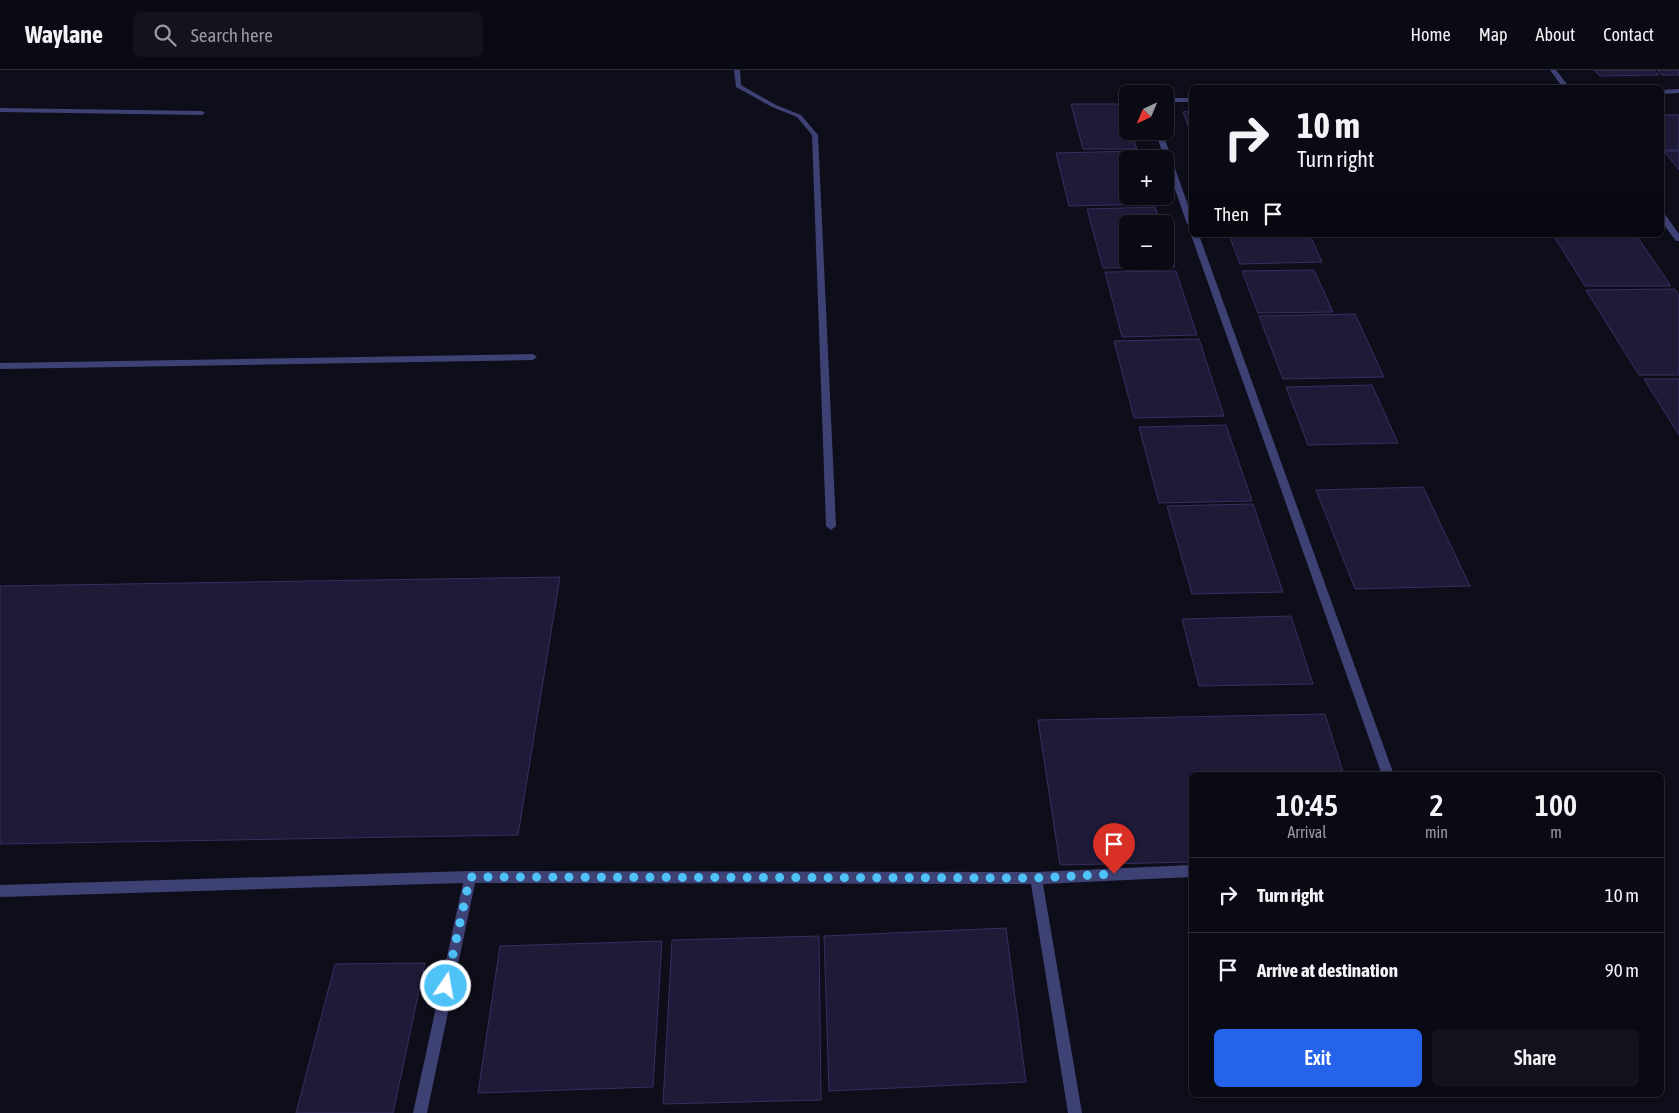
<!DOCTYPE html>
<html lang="en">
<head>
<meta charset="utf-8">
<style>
	body { margin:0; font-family:"Asap Condensed",sans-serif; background:#13131d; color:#f1f3f6; height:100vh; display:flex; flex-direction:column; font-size:19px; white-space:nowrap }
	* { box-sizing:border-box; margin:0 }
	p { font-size:16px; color:#999aa0 }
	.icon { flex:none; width:28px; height:28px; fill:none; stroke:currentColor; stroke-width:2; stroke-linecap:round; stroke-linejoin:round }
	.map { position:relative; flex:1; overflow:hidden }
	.sheet { position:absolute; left:1189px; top:702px; width:475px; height:325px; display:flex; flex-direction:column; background:#0a0a14; border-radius:8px; box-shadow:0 1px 4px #0004,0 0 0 1px #2a2b34 }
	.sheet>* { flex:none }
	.banner { position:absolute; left:1189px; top:15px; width:475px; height:152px; border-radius:8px; box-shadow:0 1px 4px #0004,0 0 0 1px #2a2b34; background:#0a0a14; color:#f1f3f6; overflow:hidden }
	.needle { width:32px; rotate:224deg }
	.controls { position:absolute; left:1119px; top:15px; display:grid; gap:10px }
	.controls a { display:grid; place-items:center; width:55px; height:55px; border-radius:8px; background:#0a0a14; box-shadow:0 1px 4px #0004,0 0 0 1px #2a2b34; font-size:25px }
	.pin { position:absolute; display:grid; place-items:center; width:42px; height:42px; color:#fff; margin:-51px -21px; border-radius:50% 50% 50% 0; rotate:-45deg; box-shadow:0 0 5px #0007 }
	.pin .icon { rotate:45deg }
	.me { position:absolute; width:55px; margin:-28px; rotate:12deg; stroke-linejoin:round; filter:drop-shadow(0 0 4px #0008) }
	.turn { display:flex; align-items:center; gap:18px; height:105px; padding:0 25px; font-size:22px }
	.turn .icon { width:65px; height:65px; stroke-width:2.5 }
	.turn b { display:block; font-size:35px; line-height:42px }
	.then { display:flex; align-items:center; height:48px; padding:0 25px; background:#0003; gap:10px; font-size:19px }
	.eta { display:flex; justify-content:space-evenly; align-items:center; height:85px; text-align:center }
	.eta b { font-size:30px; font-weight:600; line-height:35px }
	.button { display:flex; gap:10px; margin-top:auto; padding:10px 25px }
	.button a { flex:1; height:58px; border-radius:8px; background:#2563eb; color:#fff; font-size:20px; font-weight:600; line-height:58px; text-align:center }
	.button a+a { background:#13131d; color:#f1f3f6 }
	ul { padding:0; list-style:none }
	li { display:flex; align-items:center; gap:15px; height:75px; padding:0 25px; border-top:1px solid #2a2b34 }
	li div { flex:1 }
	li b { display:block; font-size:19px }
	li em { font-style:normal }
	header { display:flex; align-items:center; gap:30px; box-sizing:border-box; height:70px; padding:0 25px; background:#0a0a14; border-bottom:1px solid #2a2b34 }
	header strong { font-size:24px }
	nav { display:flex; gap:28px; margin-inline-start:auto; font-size:18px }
	.search { width:350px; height:45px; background:#13131d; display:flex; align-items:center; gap:12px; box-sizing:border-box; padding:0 18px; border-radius:8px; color:#999aa0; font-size:19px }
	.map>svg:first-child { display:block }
	.building { fill:#1e1b39; stroke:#353062 }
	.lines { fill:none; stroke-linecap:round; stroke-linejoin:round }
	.service { fill:#3e4174; fill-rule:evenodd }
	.minor { fill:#3e4174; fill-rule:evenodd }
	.route { stroke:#4fc3f7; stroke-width:9; stroke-dasharray:0 16.2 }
</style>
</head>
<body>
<header>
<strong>Waylane</strong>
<div class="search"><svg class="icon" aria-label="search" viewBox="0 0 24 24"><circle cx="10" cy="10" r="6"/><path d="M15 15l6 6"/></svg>Search here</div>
<nav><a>Home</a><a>Map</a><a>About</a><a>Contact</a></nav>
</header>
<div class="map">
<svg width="1679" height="1043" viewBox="0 0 1679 1043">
	<rect width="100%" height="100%" fill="#0e0d1a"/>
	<path class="building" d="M1594 0H1654L1659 5 1600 6Z
		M1657 0H1679V5H1662Z
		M1071 34H1122L1128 49V61H1131L1137 79H1083Z
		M1191 41V63L1183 42Z
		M1661 45H1679V80H1663L1661 78Z
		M1137 81 1140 89H1128V126H1152L1155 134 1069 136 1056 83Z
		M1664 81H1679V100Z
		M1155 137 1161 154H1128V191H1165V167L1175 197 1103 198 1087 139Z
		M1229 165H1310L1322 192 1240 194Z
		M1553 165H1636L1671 216H1585Z
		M1314 200 1333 242 1258 243 1242 201Z
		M1176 201 1197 265 1122 267 1105 202Z
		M1675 219 1679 226V305H1639L1586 220Z
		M1355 244 1384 307 1283 309 1259 246Z
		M1199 269 1224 346 1134 348 1114 271Z
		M1644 309H1679V365Z
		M1372 315 1398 373 1308 375 1286 317Z
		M1226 355 1252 431 1159 433 1139 357Z
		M1423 417 1470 516 1355 519 1316 420Z
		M1253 434 1283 522 1192 524 1167 436Z
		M560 507 518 765 0 774V516Z
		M1291 546 1313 614 1199 616 1182 549Z
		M1325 644 1344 705H1191V792L1060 795 1038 650Z
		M1006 858 1026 1012 829 1021 824 866Z
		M819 866 821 1030 663 1034 672 870Z
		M662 871 653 1017 478 1023 500 876Z
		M425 893 393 1043H296L335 894Z"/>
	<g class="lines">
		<path class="service" d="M734 0H740L741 15 776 35 801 45 818 65 836 456 831 460 826 456 812 65 797 47 772 37 736 17Z"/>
		<path class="minor" d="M1550 0H1556L1570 18H1563Z
			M1679 19V23L1661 24V20Z
			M1165 28H1191V32H1165Z
			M0 38 202 41 205 43 202 45 0 42Z
			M1155 61H1162L1191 144V156L1187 154Z
			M1661 143H1664L1679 164V171H1676L1661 151Z
			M1191 165H1199L1394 705H1382Z
			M533 284 537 287 533 290 0 299V293Z
			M1191 795V807L1043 814 1082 1043H1068L1031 814 475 813 427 1043H413L463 813 0 827V815L470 801 1036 802Z"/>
	</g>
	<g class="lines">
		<path class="route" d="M446 916 470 807 1036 808 1114 804"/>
	</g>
</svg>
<div class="controls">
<a><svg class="needle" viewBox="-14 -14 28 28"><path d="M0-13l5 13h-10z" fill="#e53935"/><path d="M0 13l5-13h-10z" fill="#999aa0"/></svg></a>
<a>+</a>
<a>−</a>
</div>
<div class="pin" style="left:1114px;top:804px;background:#d93025"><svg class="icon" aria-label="arrive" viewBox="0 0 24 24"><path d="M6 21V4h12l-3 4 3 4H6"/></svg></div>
<svg class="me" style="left:446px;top:916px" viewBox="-20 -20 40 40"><circle r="17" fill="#4fc3f7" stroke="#fff" stroke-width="3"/><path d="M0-11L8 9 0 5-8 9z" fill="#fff"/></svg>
<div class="banner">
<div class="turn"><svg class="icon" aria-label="right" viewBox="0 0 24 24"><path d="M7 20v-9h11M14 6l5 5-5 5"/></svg><div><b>10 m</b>Turn right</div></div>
<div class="then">Then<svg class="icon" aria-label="arrive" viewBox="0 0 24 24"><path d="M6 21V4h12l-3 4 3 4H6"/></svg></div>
</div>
<section class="sheet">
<div class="eta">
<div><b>10:45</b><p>Arrival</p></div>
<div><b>2</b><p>min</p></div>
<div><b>100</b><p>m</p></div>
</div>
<ul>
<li><svg class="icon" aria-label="right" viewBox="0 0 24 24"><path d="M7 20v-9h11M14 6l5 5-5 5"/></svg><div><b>Turn right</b></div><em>10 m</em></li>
<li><svg class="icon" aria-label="arrive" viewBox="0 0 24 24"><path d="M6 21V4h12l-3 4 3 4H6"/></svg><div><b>Arrive at destination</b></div><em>90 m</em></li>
</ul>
<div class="button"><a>Exit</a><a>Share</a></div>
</section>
</div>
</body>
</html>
